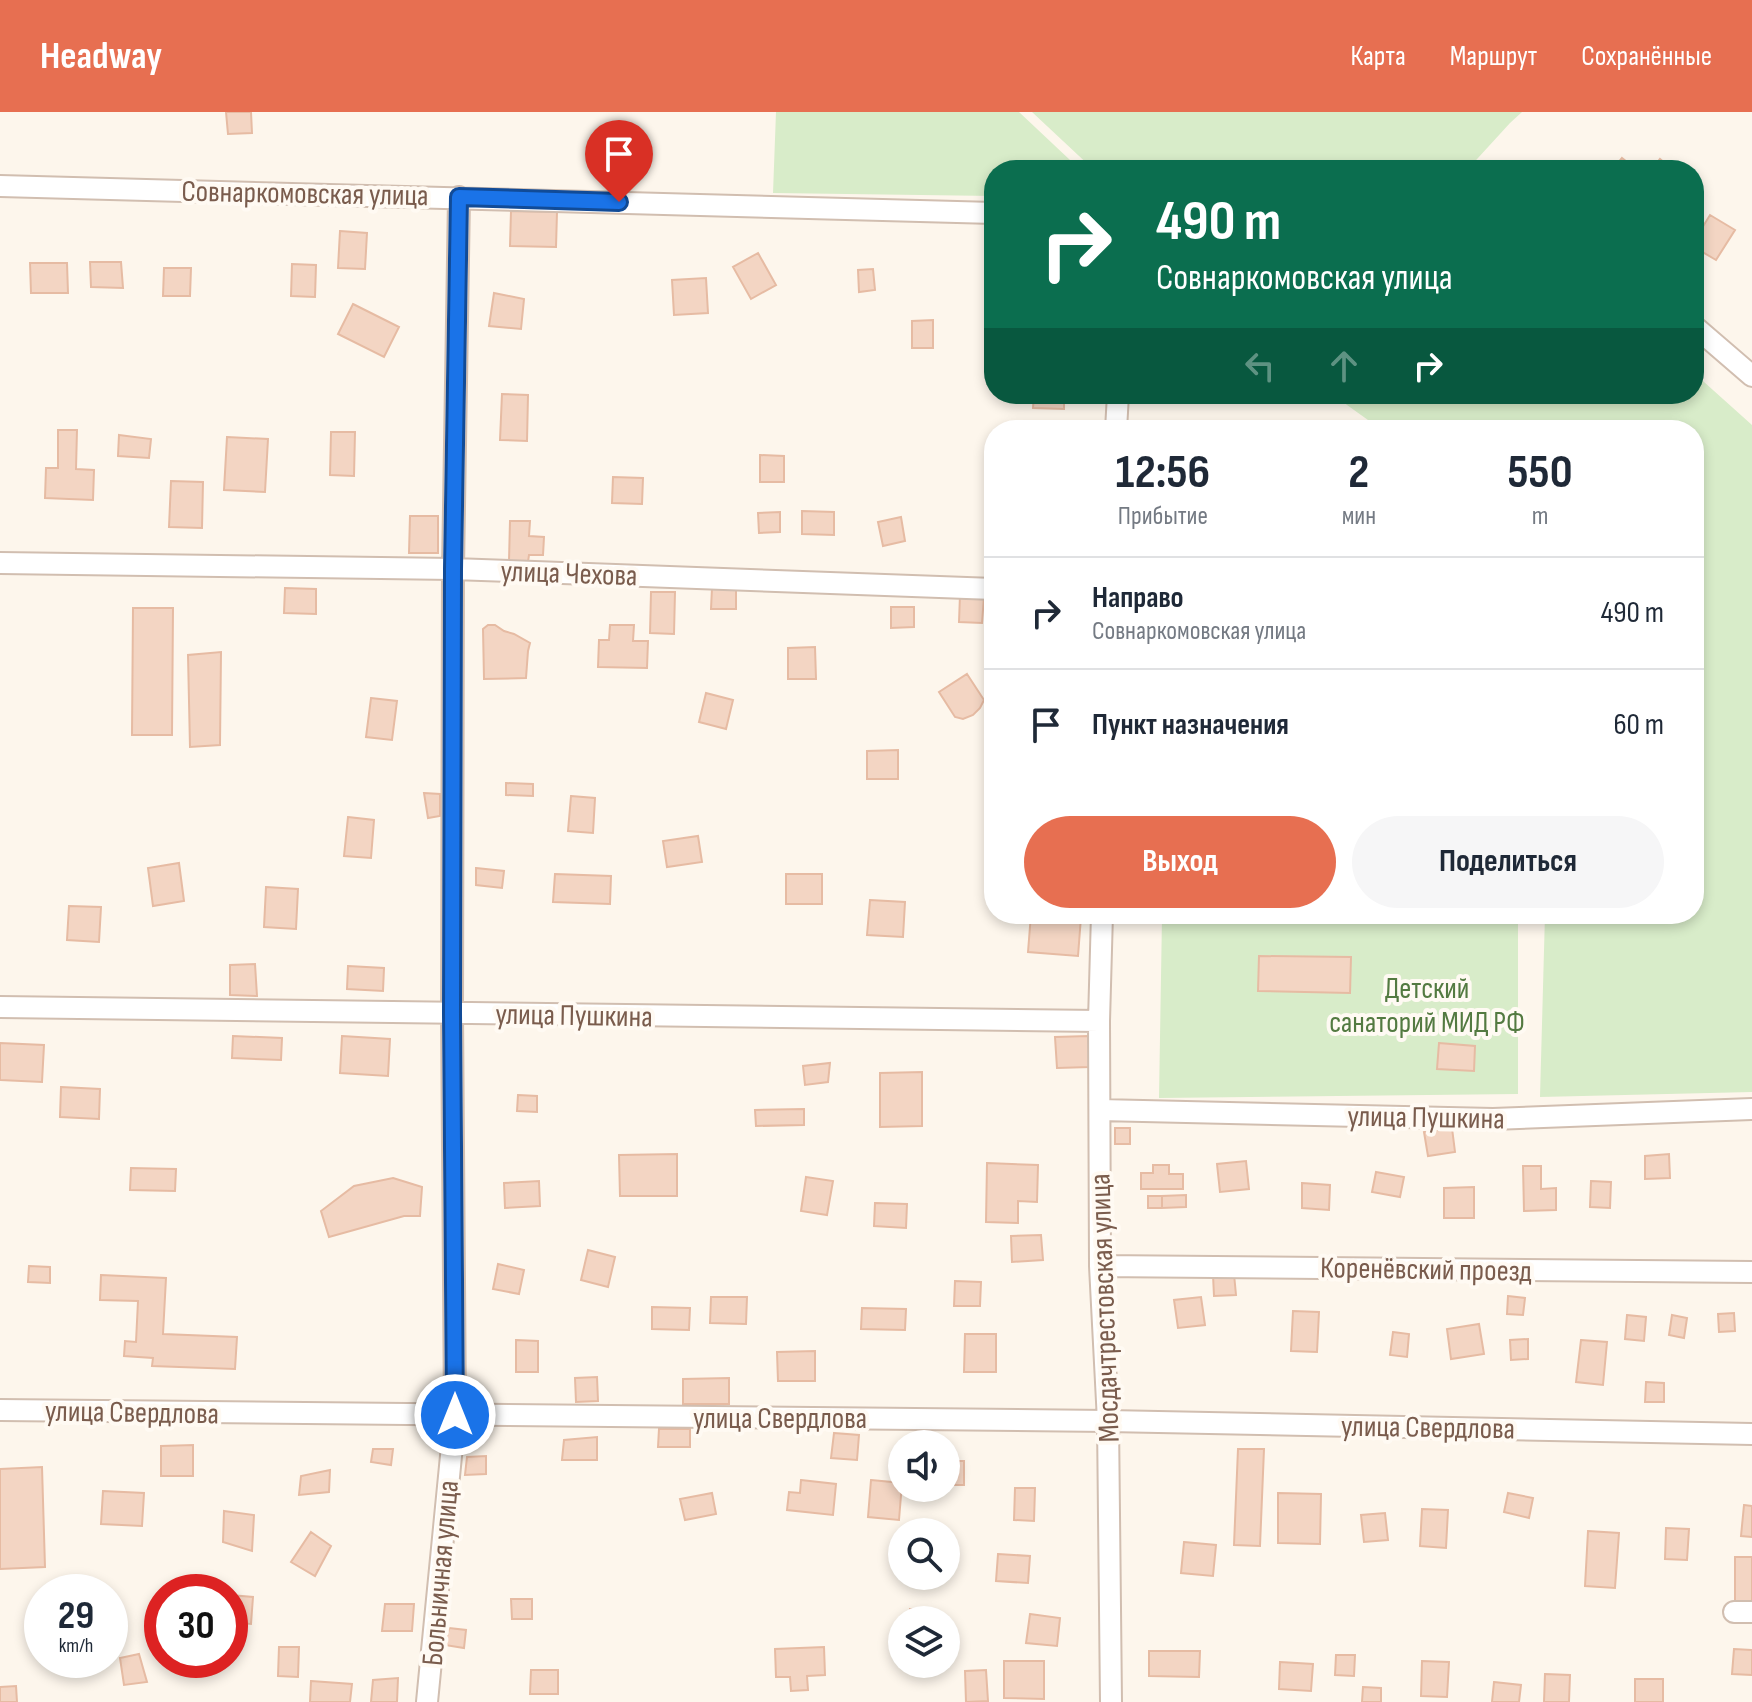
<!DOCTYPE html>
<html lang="ru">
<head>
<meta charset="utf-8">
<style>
	body { margin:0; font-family:"Sofia Sans Condensed",sans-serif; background:#f6f6f7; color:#1f2937; height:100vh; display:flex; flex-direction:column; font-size:30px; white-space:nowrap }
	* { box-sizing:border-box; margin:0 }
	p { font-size:26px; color:#747a83 }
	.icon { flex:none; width:44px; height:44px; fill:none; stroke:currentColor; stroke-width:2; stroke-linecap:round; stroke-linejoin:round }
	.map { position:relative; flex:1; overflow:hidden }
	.details { position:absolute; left:984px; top:308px; width:720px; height:504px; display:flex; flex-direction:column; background:#fff; border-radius:32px; box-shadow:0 4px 12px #0003 }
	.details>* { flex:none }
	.guide { position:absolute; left:984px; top:48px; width:720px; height:244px; border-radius:32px; box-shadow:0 4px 12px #0003; background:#0b6e4f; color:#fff; overflow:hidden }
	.controls { position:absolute; left:888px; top:1318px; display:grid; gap:16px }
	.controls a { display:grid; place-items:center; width:72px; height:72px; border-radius:50%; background:#fff; box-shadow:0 4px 12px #0003; font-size:40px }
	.speed { position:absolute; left:24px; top:1462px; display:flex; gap:16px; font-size:40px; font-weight:700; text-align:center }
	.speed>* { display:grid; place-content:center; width:104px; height:104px; border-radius:50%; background:#fff; box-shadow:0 4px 12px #0003; line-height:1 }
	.speed small { font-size:20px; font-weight:400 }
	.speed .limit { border:12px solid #d22; background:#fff; color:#111 }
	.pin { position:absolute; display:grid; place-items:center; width:68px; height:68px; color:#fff; margin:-82px -34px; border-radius:50% 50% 50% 0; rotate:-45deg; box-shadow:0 0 8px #0007 }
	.pin .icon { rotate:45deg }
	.me { position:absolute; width:88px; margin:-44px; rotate:0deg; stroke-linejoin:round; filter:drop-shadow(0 0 6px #0008) }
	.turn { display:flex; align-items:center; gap:28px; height:168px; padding:0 40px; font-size:36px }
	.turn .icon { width:104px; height:104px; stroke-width:2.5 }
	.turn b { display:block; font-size:56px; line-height:68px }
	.lanes { display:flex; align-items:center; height:76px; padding:0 40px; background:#0003; justify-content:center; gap:40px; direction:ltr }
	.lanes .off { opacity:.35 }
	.eta { display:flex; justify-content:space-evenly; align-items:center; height:136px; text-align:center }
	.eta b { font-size:48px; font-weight:700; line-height:56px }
	.action { display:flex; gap:16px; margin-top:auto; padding:16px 40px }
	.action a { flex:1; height:92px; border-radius:48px; background:#e76f51; color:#fff; font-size:32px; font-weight:700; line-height:92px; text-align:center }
	.action a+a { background:#f6f6f7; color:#1f2937 }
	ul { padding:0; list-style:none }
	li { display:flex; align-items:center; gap:24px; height:112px; padding:0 40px; border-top:2px solid #e0e1e3 }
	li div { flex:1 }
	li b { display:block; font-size:30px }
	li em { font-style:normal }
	header { display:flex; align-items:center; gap:48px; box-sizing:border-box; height:112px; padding:0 40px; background:#e76f51; color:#fff }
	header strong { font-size:38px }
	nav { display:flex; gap:44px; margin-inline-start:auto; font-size:28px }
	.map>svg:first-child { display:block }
	.green { fill:#d8ecc9 }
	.building { fill:#f3d5c3; stroke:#e6bba3; stroke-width:2 }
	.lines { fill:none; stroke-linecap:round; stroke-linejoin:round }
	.minor-casing { stroke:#d1beb0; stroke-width:24 }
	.minor { stroke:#fff; stroke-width:20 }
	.route-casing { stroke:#114b97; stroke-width:20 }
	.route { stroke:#1a73e8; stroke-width:14 }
	.labels { text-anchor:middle; stroke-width:8; stroke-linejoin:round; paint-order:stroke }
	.street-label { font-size:30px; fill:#7a5c4d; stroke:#fffaf3 }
	.park-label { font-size:30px; fill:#537a41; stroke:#fffaf3 }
</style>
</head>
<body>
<header>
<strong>Headway</strong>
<nav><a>Карта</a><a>Маршрут</a><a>Сохранённые</a></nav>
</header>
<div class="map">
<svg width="1752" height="1590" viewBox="0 0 1752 1590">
	<rect width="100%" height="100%" fill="#fdf6ec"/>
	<path class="green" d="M776 0H1019L1070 48 1077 58H994V84L773 81Z
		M1032 0H1522L1510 11 1467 58H1094Z
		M1694 261 1752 313V980L1540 985 1545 802H1694V318H1382L1347 293 1335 282H1694Z
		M1518 803V982L1159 986 1162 805Z"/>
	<path class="building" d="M226 0H251L252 21 228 22Z
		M1622 46 1636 57 1635 58H1612Z
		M1660 47 1673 58H1651Z
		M511 99 557 100 556 135 510 134Z
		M1710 103 1735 118 1716 148 1694 135V129Z
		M340 119 367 121 365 157 338 156Z
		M989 129H994V162H989Z
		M758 141 776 173 751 187 733 155Z
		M90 150H121L123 176 91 175Z
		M30 151H67L68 181H31Z
		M292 152 316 153 315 185 291 184Z
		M164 156H191L190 184H163Z
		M873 157 875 178 859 180 858 158Z
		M706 166 708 201 674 203 672 168Z
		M494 181 524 187 521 217 489 214Z
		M353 192 399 215 384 245 338 222Z
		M933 208V236H912V209Z
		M502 282 528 283 527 329 500 328Z
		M1034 282H1064V297L1033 296Z
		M1211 313 1212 318H1177V315Z
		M58 318H77L76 357 94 358 93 388 45 386 46 356H58Z
		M331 320H355L354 364 330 363Z
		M119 323 151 327 149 346 118 344Z
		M227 325 268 327 265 380 224 378Z
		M760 343 784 344V370H760Z
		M613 365 643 366 642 392 612 391Z
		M171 369 203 370 202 416 169 415Z
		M802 399 834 400V423L802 422Z
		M780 400V420L759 421 758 401Z
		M410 404H438V441H409Z
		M901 405 905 429 883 434 878 410Z
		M510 409H530L529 424 544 425 543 443H529L528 450 509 449Z
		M285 476 316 477V502L284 501Z
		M712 476H736V497H711Z
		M651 480H675L674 522 650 521Z
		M960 483 984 485 982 511 959 510Z
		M891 495H914V515L891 516Z
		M133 496H173L172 623H132Z
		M488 513H495L504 519 514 522 530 531 528 539 526 566 484 567 483 517Z
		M610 513H634L633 529H648L647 556 598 555 599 528H609Z
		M815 535 816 567H788V536Z
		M221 540 220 633 190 635 188 543Z
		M967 562 984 588 980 596 973 603 963 607 955 605 939 580Z
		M706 581 733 588 726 617 699 610Z
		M371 586 397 589 392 628 366 625Z
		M898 638V667H867V639Z
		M506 671 533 672V684L506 683Z
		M424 681 440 682V704L428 706Z
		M571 684 595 686 593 721 568 719Z
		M348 705 374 708 371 746 344 744Z
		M698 724 702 750 667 755 663 729Z
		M179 751 184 789 153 794 148 756Z
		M476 756 504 759 502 776 476 773Z
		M555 762 611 764 610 792 553 790Z
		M786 762H822V792H786Z
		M266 775 298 777 296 817 264 815Z
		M870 788 905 790 903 825 867 823Z
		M69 794 101 795 99 830 67 828Z
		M1031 802 1081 805 1078 844 1028 840Z
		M1259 844 1351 845 1350 881 1258 879Z
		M255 852 257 884 230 883V853Z
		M348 854 384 856 383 879 347 877Z
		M233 924 282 926 281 948 232 946Z
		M342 924 390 927 388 964 340 961Z
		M1088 924 1090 955 1057 956 1055 925Z
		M0 931 44 933 42 970 0 968Z
		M1439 931 1475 934 1474 959 1437 957Z
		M830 951 828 970 805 973 803 954Z
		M922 960V1014L880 1015V961Z
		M61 975 100 977 99 1007 60 1005Z
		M518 983 537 984V1000L517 999Z
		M804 997V1013L756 1014 755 998Z
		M1115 1016H1130V1032H1115Z
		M1452 1016 1455 1040 1428 1044 1424 1020Z
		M677 1042V1084H620L619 1043Z
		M1669 1042 1670 1066 1645 1067V1044Z
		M1246 1049 1249 1077 1220 1080 1217 1052Z
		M987 1051 1038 1053 1037 1090 1018 1089V1111L986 1110Z
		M1153 1053H1169V1062H1183V1077H1141V1061H1153Z
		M1523 1054H1541V1077L1556 1076V1098L1524 1099Z
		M131 1056 176 1057 175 1079 130 1078Z
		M1376 1060 1404 1065 1400 1085 1372 1080Z
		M806 1065 833 1069 827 1103 801 1099Z
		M393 1066 422 1075 420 1104H404L329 1125 321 1099 354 1074Z
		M539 1069 540 1094 505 1096 504 1071Z
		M1591 1069 1611 1070 1610 1096 1590 1095Z
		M1302 1071 1330 1073 1329 1098 1302 1096Z
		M1474 1075V1106H1444V1076Z
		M1186 1083V1095L1162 1096V1084Z
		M1148 1084H1162V1096H1148Z
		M875 1091 907 1092 906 1116 874 1114Z
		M1041 1123 1043 1148 1012 1150 1011 1124Z
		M588 1138 615 1145 608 1175 581 1168Z
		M498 1152 524 1158 519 1182 493 1177Z
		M29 1154 50 1155V1171L28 1170Z
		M1234 1162 1236 1183 1214 1184 1213 1163Z
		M101 1163 166 1166 163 1222 237 1225 235 1257 152 1254 153 1246 124 1244 125 1229 136 1230 138 1189 100 1188Z
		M955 1169 981 1170 980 1194H954Z
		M1508 1184 1525 1186 1523 1203 1507 1202Z
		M711 1185H747L746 1212 710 1211Z
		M1201 1185 1205 1213 1178 1216 1174 1188Z
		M652 1195 690 1196 689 1218 652 1217Z
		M862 1196 906 1197 905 1218 861 1217Z
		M1293 1199 1319 1200 1317 1240 1291 1239Z
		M1734 1201 1735 1219 1719 1220 1718 1202Z
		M1627 1203 1646 1205 1644 1229 1625 1227Z
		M1672 1203 1687 1206 1684 1226 1669 1223Z
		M1479 1212 1484 1242 1451 1247 1447 1217Z
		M1393 1220 1409 1222 1407 1245 1390 1243Z
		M965 1222H996V1260H964Z
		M1528 1227V1247L1511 1248 1510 1228Z
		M516 1228 538 1229V1260H516Z
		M1581 1228 1607 1230 1603 1273 1576 1270Z
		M815 1239V1269H778L777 1240Z
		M597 1265 598 1289 576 1290 575 1266Z
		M729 1266V1292H683V1267Z
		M1646 1270 1664 1271V1290H1645Z
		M659 1317H690V1335H658Z
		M834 1321 859 1323 857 1348 831 1346Z
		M597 1325V1348H562L564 1328Z
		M193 1333V1364H161V1334Z
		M373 1337H393L391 1353 371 1350Z
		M1238 1337H1264L1260 1434 1234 1433Z
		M486 1344V1362L465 1363 467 1345Z
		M946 1349H964V1373H946Z
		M42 1355 45 1455 0 1457V1357Z
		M330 1358 329 1380 299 1383 301 1364Z
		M801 1368 836 1372 833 1403 787 1398 789 1380 800 1381Z
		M871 1368 902 1371 899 1408 868 1405Z
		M1015 1376H1035L1034 1409 1014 1408Z
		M103 1379 144 1381 142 1414 101 1412Z
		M712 1381 716 1402 685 1408 680 1387Z
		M1278 1381 1321 1382 1320 1432 1278 1431Z
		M1508 1381 1533 1386 1529 1406 1504 1400Z
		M1744 1393 1752 1394V1425L1741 1424Z
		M1422 1397 1448 1398 1446 1436 1420 1434Z
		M224 1399 254 1403 252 1439 223 1430Z
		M1385 1401 1388 1428 1364 1430 1361 1403Z
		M1666 1416 1689 1417 1687 1448 1665 1447Z
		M1588 1419 1619 1421 1615 1476 1585 1474Z
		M311 1420 331 1434 315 1464 291 1450Z
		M1184 1430 1216 1433 1213 1464 1181 1461Z
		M998 1442 1030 1444 1028 1471 996 1469Z
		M1735 1445H1752V1491H1735Z
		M230 1483 253 1485 251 1512 230 1510Z
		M511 1487H532V1507H512Z
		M385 1492H414L412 1519H382Z
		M910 1497 935 1498V1508H909Z
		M1030 1502 1060 1506 1057 1534 1026 1531Z
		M449 1516 466 1518 464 1536 445 1533Z
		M279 1535H299L298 1565 278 1564Z
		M824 1535 825 1563 807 1564 808 1578 791 1579 790 1565H776L775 1537Z
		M1734 1537 1752 1538V1563L1732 1562Z
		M1149 1539H1200L1199 1565 1149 1564Z
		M139 1542 147 1570 124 1573 120 1546Z
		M1336 1543H1355L1354 1564 1335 1563Z
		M1004 1549H1044V1587L1004 1586Z
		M1422 1549 1449 1550 1447 1585 1421 1584Z
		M1280 1550 1313 1552 1311 1579 1279 1577Z
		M531 1558H558V1582H530Z
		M986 1558 988 1589 966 1590 965 1559Z
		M1545 1562 1570 1563 1569 1590H1544Z
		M398 1566 397 1590H371L373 1568Z
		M1635 1567H1663V1590H1635Z
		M311 1569 352 1572 350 1590H310Z
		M1494 1570 1521 1573 1519 1590H1492Z
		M16 1574 17 1590H0V1575Z
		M1363 1575 1381 1576V1590H1362Z"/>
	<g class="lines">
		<defs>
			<path id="minor" d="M0 74 994 101
				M1694 214 1752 264
				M1116 318 1118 282
				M0 451 453 457 994 477
				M1102 802 1099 909 1100 1154 1108 1309 1111 1590
				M0 895 1099 909
				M1100 998 1493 1007 1752 997
				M1100 1154 1752 1160
				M0 1298 1108 1309 1752 1322
				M1734 1500H1752
				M427 1590 455 1303 452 901 453 457 459 85"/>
		</defs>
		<use href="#minor" class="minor-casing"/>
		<use href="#minor" class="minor"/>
	</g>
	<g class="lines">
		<defs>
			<path id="route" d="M455 1303 452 901 453 457 459 85 619 90"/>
		</defs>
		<use href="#route" class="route-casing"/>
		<use href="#route" class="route"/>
	</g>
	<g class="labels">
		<g class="street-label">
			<text transform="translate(305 81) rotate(1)" y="10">Совнаркомовская улица</text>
			<text transform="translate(569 461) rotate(2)" y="10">улица Чехова</text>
			<text transform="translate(574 903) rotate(1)" y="10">улица Пушкина</text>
			<text transform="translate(1426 1005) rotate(1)" y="10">улица Пушкина</text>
			<text transform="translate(1426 1157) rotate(1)" y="10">Коренёвский проезд</text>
			<text transform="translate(1104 1196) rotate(-92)" y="10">Мосдачтрестовская улица</text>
			<text transform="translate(132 1300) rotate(1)" y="10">улица Свердлова</text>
			<text x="780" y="1316">улица Свердлова</text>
			<text transform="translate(1428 1315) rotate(1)" y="10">улица Свердлова</text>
			<text transform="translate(440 1461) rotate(-85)" y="10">Больничная улица</text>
		</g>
		<g class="park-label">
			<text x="1427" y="886">Детский<tspan x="1427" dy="34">санаторий МИД РФ</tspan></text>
		</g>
	</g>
</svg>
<div class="controls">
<a><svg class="icon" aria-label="sound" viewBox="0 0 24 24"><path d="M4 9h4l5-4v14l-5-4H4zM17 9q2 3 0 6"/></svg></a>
<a><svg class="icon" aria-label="search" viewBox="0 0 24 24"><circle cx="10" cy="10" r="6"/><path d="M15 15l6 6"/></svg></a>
<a><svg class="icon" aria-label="layers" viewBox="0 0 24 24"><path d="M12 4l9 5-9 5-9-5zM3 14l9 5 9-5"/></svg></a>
</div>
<div class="speed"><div>29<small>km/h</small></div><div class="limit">30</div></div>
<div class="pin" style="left:619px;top:90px;background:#d93025"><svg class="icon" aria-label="arrive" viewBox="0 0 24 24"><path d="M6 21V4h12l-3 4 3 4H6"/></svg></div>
<svg class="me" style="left:455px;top:1303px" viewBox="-20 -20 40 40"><circle r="17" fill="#1a73e8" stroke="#fff" stroke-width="3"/><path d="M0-11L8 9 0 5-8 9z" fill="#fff"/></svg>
<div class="guide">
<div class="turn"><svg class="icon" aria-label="right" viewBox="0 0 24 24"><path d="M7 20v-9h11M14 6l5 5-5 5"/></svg><div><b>490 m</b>Совнаркомовская улица</div></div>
<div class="lanes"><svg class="icon off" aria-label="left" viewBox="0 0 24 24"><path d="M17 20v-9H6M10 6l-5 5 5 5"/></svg><svg class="icon off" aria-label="ahead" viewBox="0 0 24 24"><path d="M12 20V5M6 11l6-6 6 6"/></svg><svg class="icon" aria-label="right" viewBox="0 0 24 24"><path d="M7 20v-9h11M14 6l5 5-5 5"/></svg></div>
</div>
<section class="details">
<div class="eta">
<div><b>12:56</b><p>Прибытие</p></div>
<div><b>2</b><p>мин</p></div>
<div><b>550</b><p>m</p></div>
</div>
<ul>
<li><svg class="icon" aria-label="right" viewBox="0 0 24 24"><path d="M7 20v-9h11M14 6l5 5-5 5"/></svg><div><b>Направо</b><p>Совнаркомовская улица</p></div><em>490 m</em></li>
<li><svg class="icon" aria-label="arrive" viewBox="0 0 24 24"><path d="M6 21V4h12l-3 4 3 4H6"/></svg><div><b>Пункт назначения</b></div><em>60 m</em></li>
</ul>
<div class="action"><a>Выход</a><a>Поделиться</a></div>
</section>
</div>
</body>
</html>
